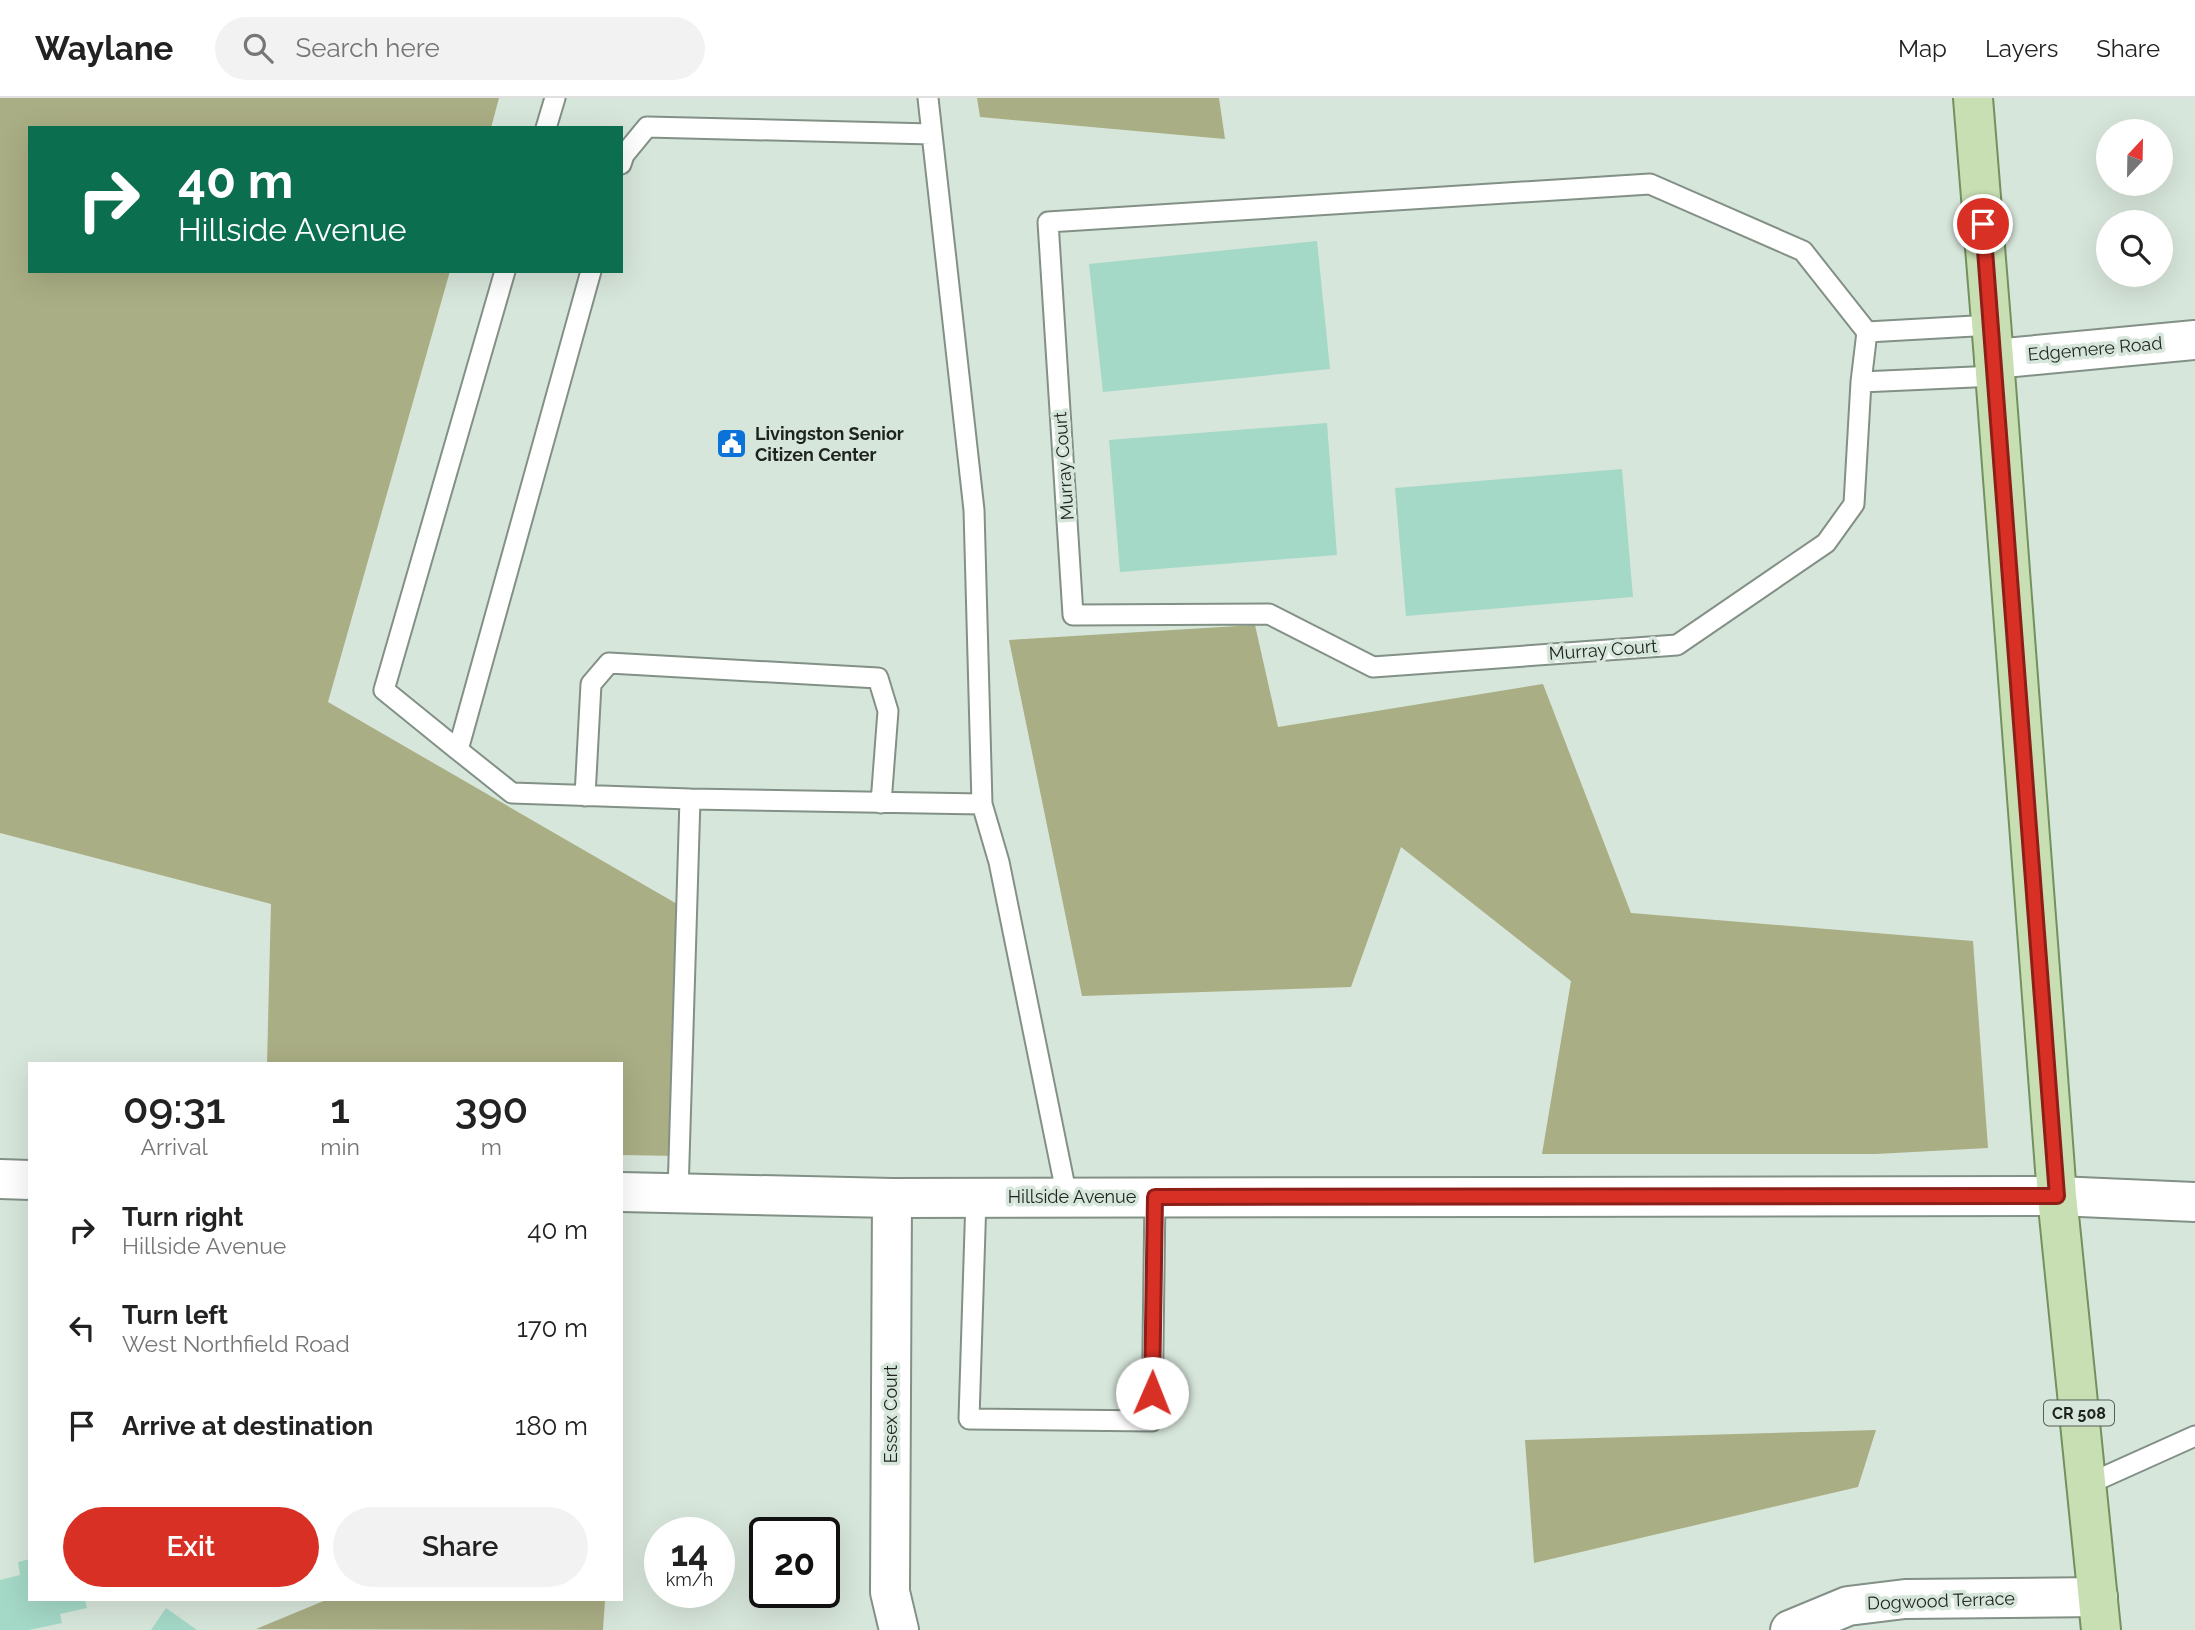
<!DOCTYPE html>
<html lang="en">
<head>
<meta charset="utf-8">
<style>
	body { margin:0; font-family:Raleway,sans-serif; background:#f2f2f2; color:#222; height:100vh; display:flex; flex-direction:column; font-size:26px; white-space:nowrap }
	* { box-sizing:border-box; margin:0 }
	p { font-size:23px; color:#767676 }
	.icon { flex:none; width:38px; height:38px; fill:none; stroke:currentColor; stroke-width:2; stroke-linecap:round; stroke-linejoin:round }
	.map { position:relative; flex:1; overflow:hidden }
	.details { position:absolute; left:28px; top:964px; width:595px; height:539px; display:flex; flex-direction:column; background:#fff; border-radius:0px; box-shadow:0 7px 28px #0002 }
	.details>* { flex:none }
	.hud { position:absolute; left:28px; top:28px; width:595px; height:147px; border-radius:0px; box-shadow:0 7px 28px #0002; background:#0b6e4f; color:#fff; overflow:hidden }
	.needle { width:46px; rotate:22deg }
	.controls { position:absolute; left:2096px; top:21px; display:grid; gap:14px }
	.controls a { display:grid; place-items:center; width:77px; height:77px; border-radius:50%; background:#fff; box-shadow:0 7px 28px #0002; font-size:35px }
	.speed { position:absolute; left:644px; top:1419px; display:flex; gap:14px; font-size:35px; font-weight:700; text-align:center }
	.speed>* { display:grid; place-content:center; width:91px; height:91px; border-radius:50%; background:#fff; box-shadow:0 7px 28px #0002; line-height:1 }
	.speed small { font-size:18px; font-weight:400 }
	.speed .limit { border:4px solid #111; border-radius:10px; background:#fff; color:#111 }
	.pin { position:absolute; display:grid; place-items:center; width:60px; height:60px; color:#fff; margin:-30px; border:4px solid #fff; border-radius:50%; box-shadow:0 2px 7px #0007 }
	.me { position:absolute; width:77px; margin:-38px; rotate:1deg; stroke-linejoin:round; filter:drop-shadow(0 0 5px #0008) }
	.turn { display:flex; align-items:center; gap:24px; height:147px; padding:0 35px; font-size:32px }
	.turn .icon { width:91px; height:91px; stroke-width:2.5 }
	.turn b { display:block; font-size:49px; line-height:60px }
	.eta { display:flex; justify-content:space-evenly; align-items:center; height:119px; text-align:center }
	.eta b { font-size:42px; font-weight:600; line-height:49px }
	.primary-button { display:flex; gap:14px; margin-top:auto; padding:14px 35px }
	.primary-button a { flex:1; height:80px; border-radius:42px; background:#d93025; color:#fff; font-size:28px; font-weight:600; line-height:80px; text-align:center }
	.primary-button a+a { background:#f2f2f2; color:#222 }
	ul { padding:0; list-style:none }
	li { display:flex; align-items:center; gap:21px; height:98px; padding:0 35px }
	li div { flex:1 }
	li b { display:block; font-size:26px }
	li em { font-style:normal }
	header { display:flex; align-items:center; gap:42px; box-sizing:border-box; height:98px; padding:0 35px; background:#fff; border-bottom:2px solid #e0e0e0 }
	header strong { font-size:33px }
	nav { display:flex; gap:38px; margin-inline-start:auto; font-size:24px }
	.search { width:490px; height:63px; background:#f2f2f2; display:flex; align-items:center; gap:18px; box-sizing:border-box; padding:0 24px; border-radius:38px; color:#767676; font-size:26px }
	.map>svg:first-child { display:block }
	.forest { fill:#aaae84 }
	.building { fill:#a4d8c7 }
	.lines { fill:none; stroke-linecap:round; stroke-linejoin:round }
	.lane-casing { stroke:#829086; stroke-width:23 }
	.street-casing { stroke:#829086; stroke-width:42 }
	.secondary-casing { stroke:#829086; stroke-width:42 }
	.primary-casing { stroke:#73905f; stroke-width:42 }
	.lane { stroke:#fff; stroke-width:19 }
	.street { stroke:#fff; stroke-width:38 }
	.secondary { stroke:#fff; stroke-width:38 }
	.primary { stroke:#c7dfb3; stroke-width:38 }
	.route-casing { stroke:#8d1f18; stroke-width:18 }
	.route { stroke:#d93025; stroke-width:12 }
	.labels { text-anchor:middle; stroke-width:7; stroke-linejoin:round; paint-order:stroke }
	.shield { fill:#d7e6db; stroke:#565e57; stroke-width:2 }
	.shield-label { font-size:16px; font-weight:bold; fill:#1e231f }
	.street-label { font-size:18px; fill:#1e231f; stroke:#d7e6db }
	.poi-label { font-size:18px; font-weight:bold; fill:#1e231f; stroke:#d7e6db; text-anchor:start }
</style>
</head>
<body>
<header>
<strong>Waylane</strong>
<div class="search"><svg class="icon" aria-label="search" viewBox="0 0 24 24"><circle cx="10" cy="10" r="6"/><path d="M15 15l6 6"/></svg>Search here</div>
<nav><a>Map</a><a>Layers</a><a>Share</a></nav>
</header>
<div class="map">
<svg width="2195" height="1532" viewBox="0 0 2195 1532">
	<rect width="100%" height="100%" fill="#d7e6db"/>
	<path class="forest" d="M0 0H499L491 30H30V173H450L328 604 691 814 677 1058 621 1057V966H267L271 806 0 735Z
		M977 0H1219L1225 41 980 19Z
		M1255 527 1278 629 1543 586 1631 815 1973 843 1988 1050 1876 1056H1542L1571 883 1401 749 1351 889 1082 898 1009 542Z
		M1876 1332 1858 1389 1534 1465 1525 1342Z
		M326 1502H605L603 1532 256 1531Z"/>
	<path class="building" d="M1317 143 1330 271 1103 294 1089 166Z
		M1327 325 1337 457 1120 474 1109 342Z
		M1622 371 1633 499 1406 518 1395 390Z
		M30 1461V1502H85L87 1510 60 1516 62 1525 29 1532H0V1482L20 1477 18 1464Z
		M166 1510 197 1532H151Z"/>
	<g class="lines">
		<defs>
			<path id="lane" d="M928 0 932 36
				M546 30 555 0
				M621 66 624 57 647 29 932 36 974 412 982 706 999 764 1067 1099
				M1650 86 1803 153 1867 234 1861 284 1854 406 1826 445 1677 547 1373 569 1269 516 1073 517 1048 124Z
				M591 173 458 652 512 695 690 701 678 1095
				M1867 234 1992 227
				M1861 284 1996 278
				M458 652 384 592 505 173
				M585 698 591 586 609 565 878 580 888 613 881 705
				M690 701 982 706
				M976 1100 969 1321 1152 1323 1155 1099
				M2086 1387 2195 1338"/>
			<path id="street" d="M1994 261 2195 242
				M892 1100 890 1494 899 1532
				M1790 1532 1848 1508 1905 1501 2098 1499"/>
			<path id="secondary" d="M0 1081 30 1082
				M621 1094 892 1100 2057 1098 2195 1104"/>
			<path id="primary" d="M1973 0 1994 261 2057 1098 2101 1532"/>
		</defs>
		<use href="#lane" class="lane-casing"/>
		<use href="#street" class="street-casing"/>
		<use href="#secondary" class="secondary-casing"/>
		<use href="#primary" class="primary-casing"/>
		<use href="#lane" class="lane"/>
		<use href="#street" class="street"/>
		<use href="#secondary" class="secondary"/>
		<use href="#primary" class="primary"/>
	</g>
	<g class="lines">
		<defs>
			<path id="route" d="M1152 1295 1155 1099 2057 1098 1983 126"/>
		</defs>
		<use href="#route" class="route-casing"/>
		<use href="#route" class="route"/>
	</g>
	<defs>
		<symbol id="civic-square" viewBox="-11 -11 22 22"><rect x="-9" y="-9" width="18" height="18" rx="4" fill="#0b72da" stroke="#d7e6db"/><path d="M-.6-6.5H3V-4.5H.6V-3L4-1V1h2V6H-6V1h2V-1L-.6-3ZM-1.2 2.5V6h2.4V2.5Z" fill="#fff"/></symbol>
	</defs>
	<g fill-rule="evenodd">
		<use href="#civic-square" x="714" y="328" width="35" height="35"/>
	</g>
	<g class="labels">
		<rect class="shield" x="2044" y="1302.5" width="70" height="25" rx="5"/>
		<g class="shield-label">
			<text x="2079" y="1321">CR 508</text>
		</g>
		<g class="street-label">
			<text transform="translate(2095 251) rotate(-5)" y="6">Edgemere Road</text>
			<text transform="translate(1064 368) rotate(-94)" y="6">Murray Court</text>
			<text transform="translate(1603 552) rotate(-4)" y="6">Murray Court</text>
			<text x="1072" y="1105">Hillside Avenue</text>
			<text transform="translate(891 1316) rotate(-90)" y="6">Essex Court</text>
			<text transform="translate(1941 1503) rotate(-2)" y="6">Dogwood Terrace</text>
		</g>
		<g class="poi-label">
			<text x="755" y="342">Livingston Senior<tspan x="755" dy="21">Citizen Center</tspan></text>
		</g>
	</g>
</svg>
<div class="controls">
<a><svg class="needle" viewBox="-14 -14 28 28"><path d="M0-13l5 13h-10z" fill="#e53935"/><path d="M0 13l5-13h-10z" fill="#767676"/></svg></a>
<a><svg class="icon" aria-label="search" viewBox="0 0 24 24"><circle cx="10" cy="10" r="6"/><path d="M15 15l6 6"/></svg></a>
</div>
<div class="speed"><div>14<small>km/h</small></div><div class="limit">20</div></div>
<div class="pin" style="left:1983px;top:126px;background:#d93025"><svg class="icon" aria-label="arrive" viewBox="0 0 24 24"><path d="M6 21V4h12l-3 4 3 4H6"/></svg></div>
<svg class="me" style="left:1152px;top:1295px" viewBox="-20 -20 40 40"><circle r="19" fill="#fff"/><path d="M0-13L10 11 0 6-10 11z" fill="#d93025"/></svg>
<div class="hud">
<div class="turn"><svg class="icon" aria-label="right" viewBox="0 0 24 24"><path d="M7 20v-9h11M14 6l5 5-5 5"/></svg><div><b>40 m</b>Hillside Avenue</div></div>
</div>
<section class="details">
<div class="eta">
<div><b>09:31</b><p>Arrival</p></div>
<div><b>1</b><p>min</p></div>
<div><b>390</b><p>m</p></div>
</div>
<ul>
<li><svg class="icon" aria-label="right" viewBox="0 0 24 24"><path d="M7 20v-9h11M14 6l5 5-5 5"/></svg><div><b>Turn right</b><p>Hillside Avenue</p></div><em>40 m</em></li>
<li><svg class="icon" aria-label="left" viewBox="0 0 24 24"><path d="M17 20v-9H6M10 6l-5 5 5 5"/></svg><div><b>Turn left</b><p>West Northfield Road</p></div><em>170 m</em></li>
<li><svg class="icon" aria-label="arrive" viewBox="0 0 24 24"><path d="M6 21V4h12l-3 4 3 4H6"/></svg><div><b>Arrive at destination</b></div><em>180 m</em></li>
</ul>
<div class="primary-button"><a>Exit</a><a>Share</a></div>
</section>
</div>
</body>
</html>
